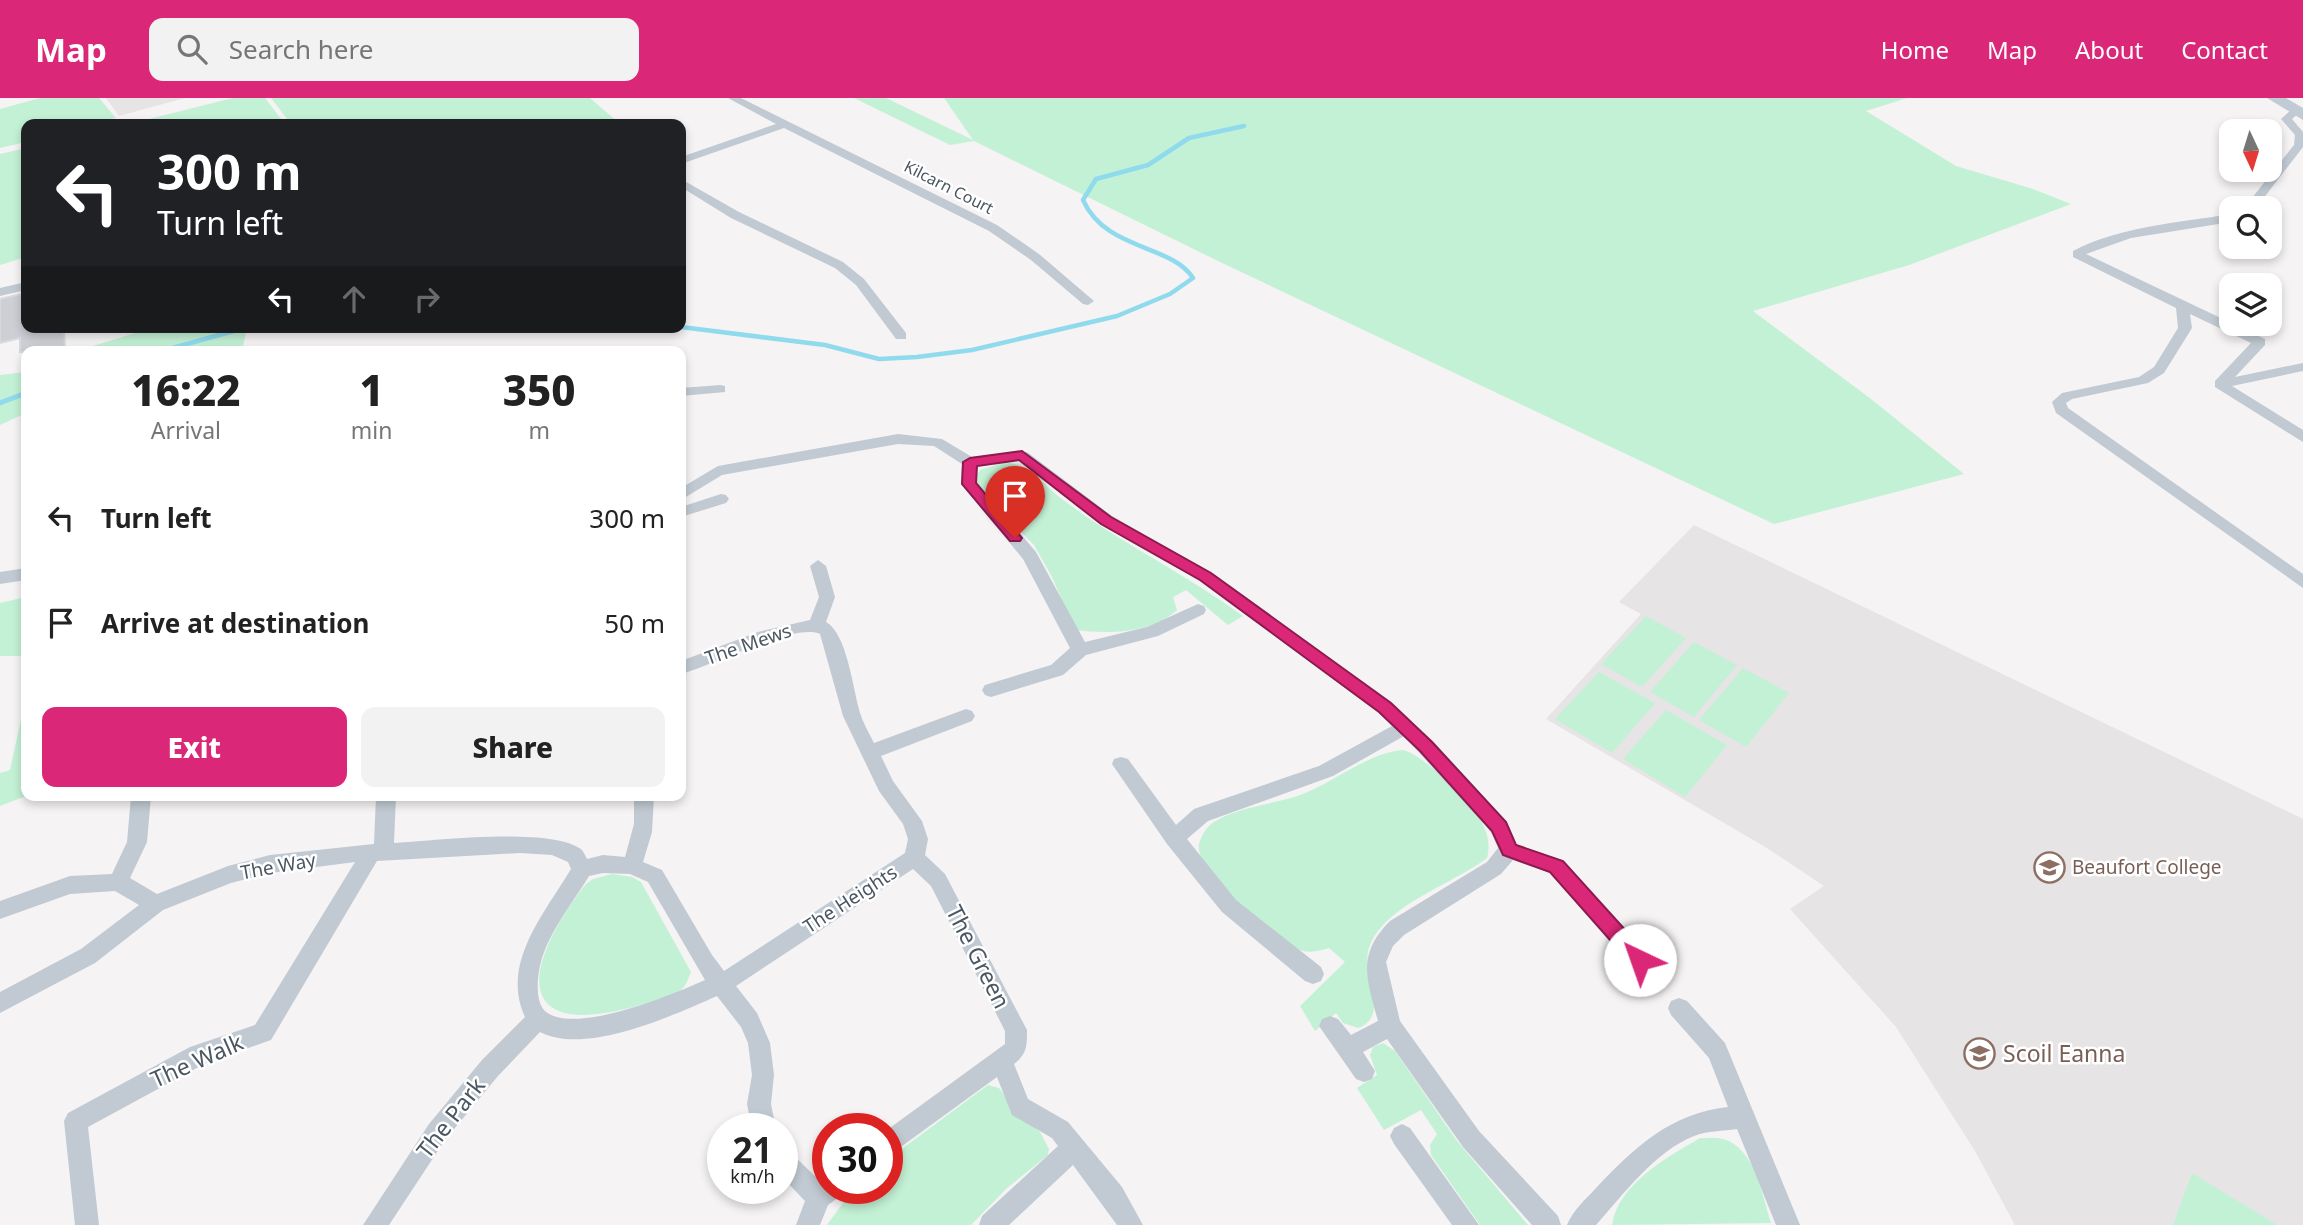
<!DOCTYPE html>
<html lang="en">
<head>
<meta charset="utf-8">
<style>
	body { margin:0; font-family:"Noto Sans",sans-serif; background:#f2f2f2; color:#222; height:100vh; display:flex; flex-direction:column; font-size:26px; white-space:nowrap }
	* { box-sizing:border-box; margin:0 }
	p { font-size:23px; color:#767676 }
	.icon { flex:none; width:38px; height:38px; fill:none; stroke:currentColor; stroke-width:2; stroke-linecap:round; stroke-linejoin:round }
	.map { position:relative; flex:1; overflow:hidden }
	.details { position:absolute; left:21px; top:248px; width:665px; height:455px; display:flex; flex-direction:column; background:#fff; border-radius:14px; box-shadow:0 4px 10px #0003 }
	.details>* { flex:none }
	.hud { position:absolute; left:21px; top:21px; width:665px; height:214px; border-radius:14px; box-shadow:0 4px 10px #0003; background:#202124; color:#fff; overflow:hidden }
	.needle { width:46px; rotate:176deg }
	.buttons { position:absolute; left:2219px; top:21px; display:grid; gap:14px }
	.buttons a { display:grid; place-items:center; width:63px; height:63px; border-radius:14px; background:#fff; box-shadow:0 4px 10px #0003; font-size:35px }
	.speed { position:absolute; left:707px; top:1015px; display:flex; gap:14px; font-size:35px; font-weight:700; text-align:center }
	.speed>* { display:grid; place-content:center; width:91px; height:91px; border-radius:50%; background:#fff; box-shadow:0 4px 10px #0003; line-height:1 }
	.speed small { font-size:18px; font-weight:400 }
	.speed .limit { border:10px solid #d22; background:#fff; color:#111 }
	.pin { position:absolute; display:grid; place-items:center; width:60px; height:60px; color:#fff; margin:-72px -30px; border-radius:50% 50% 50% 0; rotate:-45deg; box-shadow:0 0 7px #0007 }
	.pin .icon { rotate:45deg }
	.me { position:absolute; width:77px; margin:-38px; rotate:318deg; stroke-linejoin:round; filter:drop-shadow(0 0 5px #0008) }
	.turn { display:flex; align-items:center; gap:24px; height:147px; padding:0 21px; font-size:32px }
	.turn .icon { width:91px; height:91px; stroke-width:2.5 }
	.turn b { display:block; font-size:49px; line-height:60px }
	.lanes { display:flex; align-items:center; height:66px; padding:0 21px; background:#0003; justify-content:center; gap:35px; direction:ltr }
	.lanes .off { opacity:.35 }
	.eta { display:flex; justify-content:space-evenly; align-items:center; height:119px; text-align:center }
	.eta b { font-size:42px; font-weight:800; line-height:49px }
	.cta { display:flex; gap:14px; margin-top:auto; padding:14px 21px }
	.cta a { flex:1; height:80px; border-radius:14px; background:#db2777; color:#fff; font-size:28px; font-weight:800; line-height:80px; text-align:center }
	.cta a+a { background:#f2f2f2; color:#222 }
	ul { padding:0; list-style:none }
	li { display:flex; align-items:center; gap:21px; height:105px; padding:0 21px }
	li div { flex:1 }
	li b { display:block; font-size:26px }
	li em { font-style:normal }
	header { display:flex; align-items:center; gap:42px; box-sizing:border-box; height:98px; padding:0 35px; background:#db2777; color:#fff }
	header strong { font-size:33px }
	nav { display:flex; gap:38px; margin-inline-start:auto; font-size:24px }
	.search { width:490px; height:63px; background:#f2f2f2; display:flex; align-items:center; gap:18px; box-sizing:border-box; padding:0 24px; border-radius:14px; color:#767676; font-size:26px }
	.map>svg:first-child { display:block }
	.education { fill:#e6e4e5 }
	.green { fill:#c3f1d5 }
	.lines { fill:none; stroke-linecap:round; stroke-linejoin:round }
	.stream-far1 { stroke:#90daee; stroke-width:4.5 }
	.stream { stroke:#90daee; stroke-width:5 }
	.building { fill:#cdcfd5; stroke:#d7d9de; stroke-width:2 }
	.street { fill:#c1cad2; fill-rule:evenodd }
	.secondary { fill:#c1cbd6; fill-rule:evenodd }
	.route { fill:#db2777; stroke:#8e194d; stroke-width:2 }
	.labels { text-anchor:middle; stroke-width:5; stroke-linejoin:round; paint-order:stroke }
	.far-street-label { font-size:16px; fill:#4a5661; stroke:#fff }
	.street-label { font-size:19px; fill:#4a5661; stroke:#fff }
	.education-label { font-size:19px; fill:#785e54; stroke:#fff; text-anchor:start }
	.near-street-label { font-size:23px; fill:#4a5661; stroke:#fff }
	.near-education-label { font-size:23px; fill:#785e54; stroke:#fff; text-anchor:start }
</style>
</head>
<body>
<header>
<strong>Map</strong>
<div class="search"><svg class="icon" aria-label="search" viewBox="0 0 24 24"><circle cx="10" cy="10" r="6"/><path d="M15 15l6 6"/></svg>Search here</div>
<nav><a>Home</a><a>Map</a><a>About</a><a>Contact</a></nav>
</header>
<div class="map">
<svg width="2303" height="1127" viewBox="0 0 2303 1127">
	<rect width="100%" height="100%" fill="#f5f3f3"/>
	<path class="education" d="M106 0H185L119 18Z
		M1694 427 2303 721V1127H2015L1975 1053 1896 929 1790 811 1824 788 1767 750 1546 621 1641 516 1619 504Z"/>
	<path class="green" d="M40 0H99L116 20 91 26H26V44L0 50V11Z
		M233 0H265L285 26H129Z
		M271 0H590L620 26H291Z
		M854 0H886L973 42 944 0H1907L1866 13 1956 68 2033 91 2071 106 1909 167 1753 213 1871 301 1964 376 1774 426 1220 164 974 43 950 47Z
		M26 50V159L0 167V56Z
		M155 229H247L242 254H73Z
		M26 274V315L0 327V277Z
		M1005 364C1029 367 1040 383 1058 398 1116 443 1183 474 1243 518L1228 527 1186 492 1173 499 1177 512C1151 536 1108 536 1075 532L1052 479 1034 447 977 389 975 381 980 372Z
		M26 499V558H0V505Z
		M1646 518 1686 540 1642 589 1601 566Z
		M1694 544 1737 567 1694 619 1650 594Z
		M1743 570 1789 595 1746 649 1699 622Z
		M1599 574 1655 605 1612 655 1555 621Z
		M26 598V698L0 708V675L10 672Z
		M1666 612 1727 647 1685 699 1623 661Z
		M1402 652C1422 655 1466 700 1478 719 1487 731 1491 746 1487 760 1453 786 1387 806 1370 847 1358 875 1393 917 1358 930L1343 925 1336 915 1315 933 1300 908 1345 864 1329 850C1316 854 1305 856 1293 849 1270 837 1193 772 1199 746 1202 737 1206 729 1214 724 1240 708 1272 707 1300 697 1334 685 1365 656 1402 652Z
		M612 776 632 779 641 784 691 874C689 878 687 885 684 889 676 899 652 904 640 907 506 946 525 863 586 786L593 781Z
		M1383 945 1395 953 1457 1043 1528 1127H1480L1431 1057 1430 1047 1437 1036 1421 1012 1384 1032 1357 990 1377 977 1370 957 1373 949Z
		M988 987 999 990 1019 1017 1040 1034 1049 1051 1048 1057 1007 1090 971 1127H827L854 1090H887V1062Z
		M1700 1040C1707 1040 1716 1039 1723 1041 1755 1050 1762 1097 1771 1125L1612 1127C1618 1086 1668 1059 1700 1040Z
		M2192 1075 2277 1127H2173Z"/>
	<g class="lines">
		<path class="stream-far1" d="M681 229 825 247 879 261 917 259 972 252 1117 218 1170 196 1193 180C1171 146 1106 153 1083 102L1096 81 1148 67 1189 40 1244 28
			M158 254 248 229"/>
		<path class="stream" d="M0 305 26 295"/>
	</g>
	<path class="building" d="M26 195V229H64L65 254H20V240L0 245V201Z"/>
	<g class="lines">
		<path class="street" d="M728 0H741L997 127 1039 156 1094 203 1088 207 1083 206 1031 162 989 133 784 30 681 66V59L776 26Z
			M2292 11 2301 13 2292 21 2303 34V49L2256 110H2244L2294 47 2295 37 2281 21Z
			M681 81 739 114 843 164 864 181 906 235V241H896L856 187 835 170 731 120 681 89Z
			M2231 116V124L2131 140 2086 156 2265 241V247L2235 279 2303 265V273L2232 288 2303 332V344L2215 289V283L2251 245 2190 216 2192 230 2164 275 2148 285 2072 301 2066 305 2068 310 2303 476V490L2056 315 2052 304 2062 295 2139 279 2154 269 2178 230 2176 210 2073 159V153C2121 128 2178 125 2231 116Z
			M26 184V192L0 198V190Z
			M720 287 725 288V294L681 298V290Z
			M898 336 942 341 972 359 1027 354 1112 418 1212 475 1391 605 1433 643 1506 723 1516 746 1564 763 1648 855 1651 862 1648 869 1640 872 1632 869 1550 775 1513 762 1501 776 1404 837 1393 848 1386 864 1400 923 1479 1033 1558 1118 1561 1127H1532L1463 1049 1387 941 1363 954 1375 973 1372 981 1364 984 1356 981 1319 928 1322 921 1330 918 1338 921 1351 937 1378 923C1367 882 1356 857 1390 823L1487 764 1498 750 1491 734 1404 638 1333 678 1208 723 1187 741 1236 802 1321 869 1324 876 1321 883 1313 886 1305 883 1222 814 1167 746 1112 666 1114 661 1121 659 1128 661 1176 727 1194 711 1319 668 1392 628 1379 615 1200 483 1100 426 1019 362 977 368V385L1036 454 1085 544 1147 529 1198 506 1204 508 1206 512 1204 516 1158 538 1086 557 1063 577 991 599 985 597 982 592 985 587 1051 567 1070 550 1023 461 961 386 962 366 934 348 898 346 722 377 681 402V390L718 368Z
			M721 396 726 397 729 401 726 405 681 419V409Z
			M818 462 826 468 835 499 826 524C847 535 853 592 860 615 863 625 869 635 874 645L966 611 972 613 975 618 972 623 881 658 893 683 922 723 928 741 925 757 945 776 1027 932C1027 948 1027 956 1014 966L1028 1001 1068 1024 1122 1089 1143 1127H1117L1073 1067 1009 1127H979L982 1118 1058 1048 1052 1040 1012 1017 997 979 887 1059V1032L1005 946V933L931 788 913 771 736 888 757 915 770 945 774 977 771 1006 776 1031H752L747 1006 752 977 748 945 741 929 717 898C674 917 585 958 540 934L498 978 445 1042 389 1127H363L429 1026 482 962 525 919C500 865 545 815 571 771L568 764 552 757 520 755 377 763 271 942 204 966 88 1029 99 1127H75L64 1023 68 1015 190 949 255 927 355 764 270 775 231 785 163 812 95 865 0 915V894L81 851 139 807 115 793 70 796 0 821V803L70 778 112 776 127 744 131 698H151L147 744 130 780 157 796 228 768 270 757 374 746 376 698H396L394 745C433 743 553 728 582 752 582 752 587 760 587 761L603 757 625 759 634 726V698H654L652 734 643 764 662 772 712 857 724 873 905 755 908 741 903 726 879 693 843 618 820 536C796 524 709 569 681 576V563L758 534 810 522 819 499 810 468ZM603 775 630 776 648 784 705 882C674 896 576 937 546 914 536 906 537 885 539 873 545 838 571 808 589 778Z
			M26 470V482L0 486V474Z
			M1679 900 1687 903 1725 945 1800 1127H1776L1737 1031C1723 1033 1707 1033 1694 1038 1654 1054 1623 1097 1596 1127H1567C1573 1112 1586 1101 1597 1089 1635 1049 1671 1015 1728 1009L1709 960 1671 917 1668 910 1671 903Z
			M1402 1026 1410 1030 1479 1127H1452L1394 1046 1390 1038 1394 1030Z
			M782 1050 790 1054 820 1083 828 1079V1090H842L839 1099 828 1107 820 1127H796L805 1103 782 1079Z"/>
		<path class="secondary" d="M2267 0H2286L2303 10V22Z"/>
	</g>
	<path class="route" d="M1022 353 1111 419 1211 475 1391 605 1432 644 1506 724 1516 747 1563 763 1647 856 1650 862 1647 868 1640 871 1633 868 1550 774 1503 757 1492 733 1420 653 1379 614 1200 482 1101 426 1019 362 977 368 976 385 1022 440 1020 443H1010L962 386 963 364 970 360Z"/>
	<defs>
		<symbol id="school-ring" viewBox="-11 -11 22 22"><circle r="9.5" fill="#fff" stroke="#8d6e63" stroke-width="1.5"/><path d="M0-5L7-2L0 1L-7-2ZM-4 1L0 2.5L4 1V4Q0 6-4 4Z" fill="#8d6e63"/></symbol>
	</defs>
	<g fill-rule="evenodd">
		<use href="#school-ring" x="2032" y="752" width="35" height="35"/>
		<use href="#school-ring" x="1962" y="938" width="35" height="35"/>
	</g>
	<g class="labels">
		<g class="far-street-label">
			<text transform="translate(949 89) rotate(27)" y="6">Kilcarn Court</text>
		</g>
		<g class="street-label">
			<text transform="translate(748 546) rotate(-19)" y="7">The Mews</text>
			<text transform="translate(278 768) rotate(-10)" y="7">The Way</text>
			<text transform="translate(850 801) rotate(-33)" y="7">The Heights</text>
		</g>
		<g class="education-label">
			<text x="2072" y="776">Beaufort College</text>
		</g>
		<g class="near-street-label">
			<text transform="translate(978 859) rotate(63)" y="8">The Green</text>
			<text transform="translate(197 963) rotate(-24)" y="8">The Walk</text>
			<text transform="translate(451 1020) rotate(-52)" y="8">The Park</text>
		</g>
		<g class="near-education-label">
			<text x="2003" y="964">Scoil Eanna</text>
		</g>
	</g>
</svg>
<div class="buttons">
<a><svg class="needle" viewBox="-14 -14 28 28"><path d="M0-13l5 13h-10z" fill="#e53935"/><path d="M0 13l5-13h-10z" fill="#767676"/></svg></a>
<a><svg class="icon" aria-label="search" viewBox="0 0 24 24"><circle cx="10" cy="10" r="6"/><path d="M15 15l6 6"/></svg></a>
<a><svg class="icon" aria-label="layers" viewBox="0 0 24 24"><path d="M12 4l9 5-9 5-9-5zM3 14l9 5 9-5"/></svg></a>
</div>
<div class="speed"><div>21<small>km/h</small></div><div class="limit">30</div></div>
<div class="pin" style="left:1015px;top:440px;background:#d93025"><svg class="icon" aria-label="arrive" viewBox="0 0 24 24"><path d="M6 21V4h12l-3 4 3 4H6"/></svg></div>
<svg class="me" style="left:1640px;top:862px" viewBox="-20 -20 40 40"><circle r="19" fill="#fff"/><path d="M0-13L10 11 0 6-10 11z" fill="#db2777"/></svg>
<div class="hud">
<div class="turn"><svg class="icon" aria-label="left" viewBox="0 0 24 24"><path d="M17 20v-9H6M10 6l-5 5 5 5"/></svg><div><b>300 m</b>Turn left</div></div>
<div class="lanes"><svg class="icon" aria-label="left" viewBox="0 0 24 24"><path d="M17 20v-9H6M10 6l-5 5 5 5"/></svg><svg class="icon off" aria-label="ahead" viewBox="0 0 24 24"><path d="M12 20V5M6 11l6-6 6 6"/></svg><svg class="icon off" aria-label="right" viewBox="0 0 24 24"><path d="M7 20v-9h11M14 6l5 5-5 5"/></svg></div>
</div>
<section class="details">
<div class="eta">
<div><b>16:22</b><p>Arrival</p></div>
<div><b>1</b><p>min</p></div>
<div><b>350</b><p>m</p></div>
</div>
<ul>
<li><svg class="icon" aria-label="left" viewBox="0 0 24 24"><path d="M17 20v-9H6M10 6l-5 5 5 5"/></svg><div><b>Turn left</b></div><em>300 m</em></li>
<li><svg class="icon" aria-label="arrive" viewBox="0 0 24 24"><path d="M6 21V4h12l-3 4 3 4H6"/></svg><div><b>Arrive at destination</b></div><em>50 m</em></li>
</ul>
<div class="cta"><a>Exit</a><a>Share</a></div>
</section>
</div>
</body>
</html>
